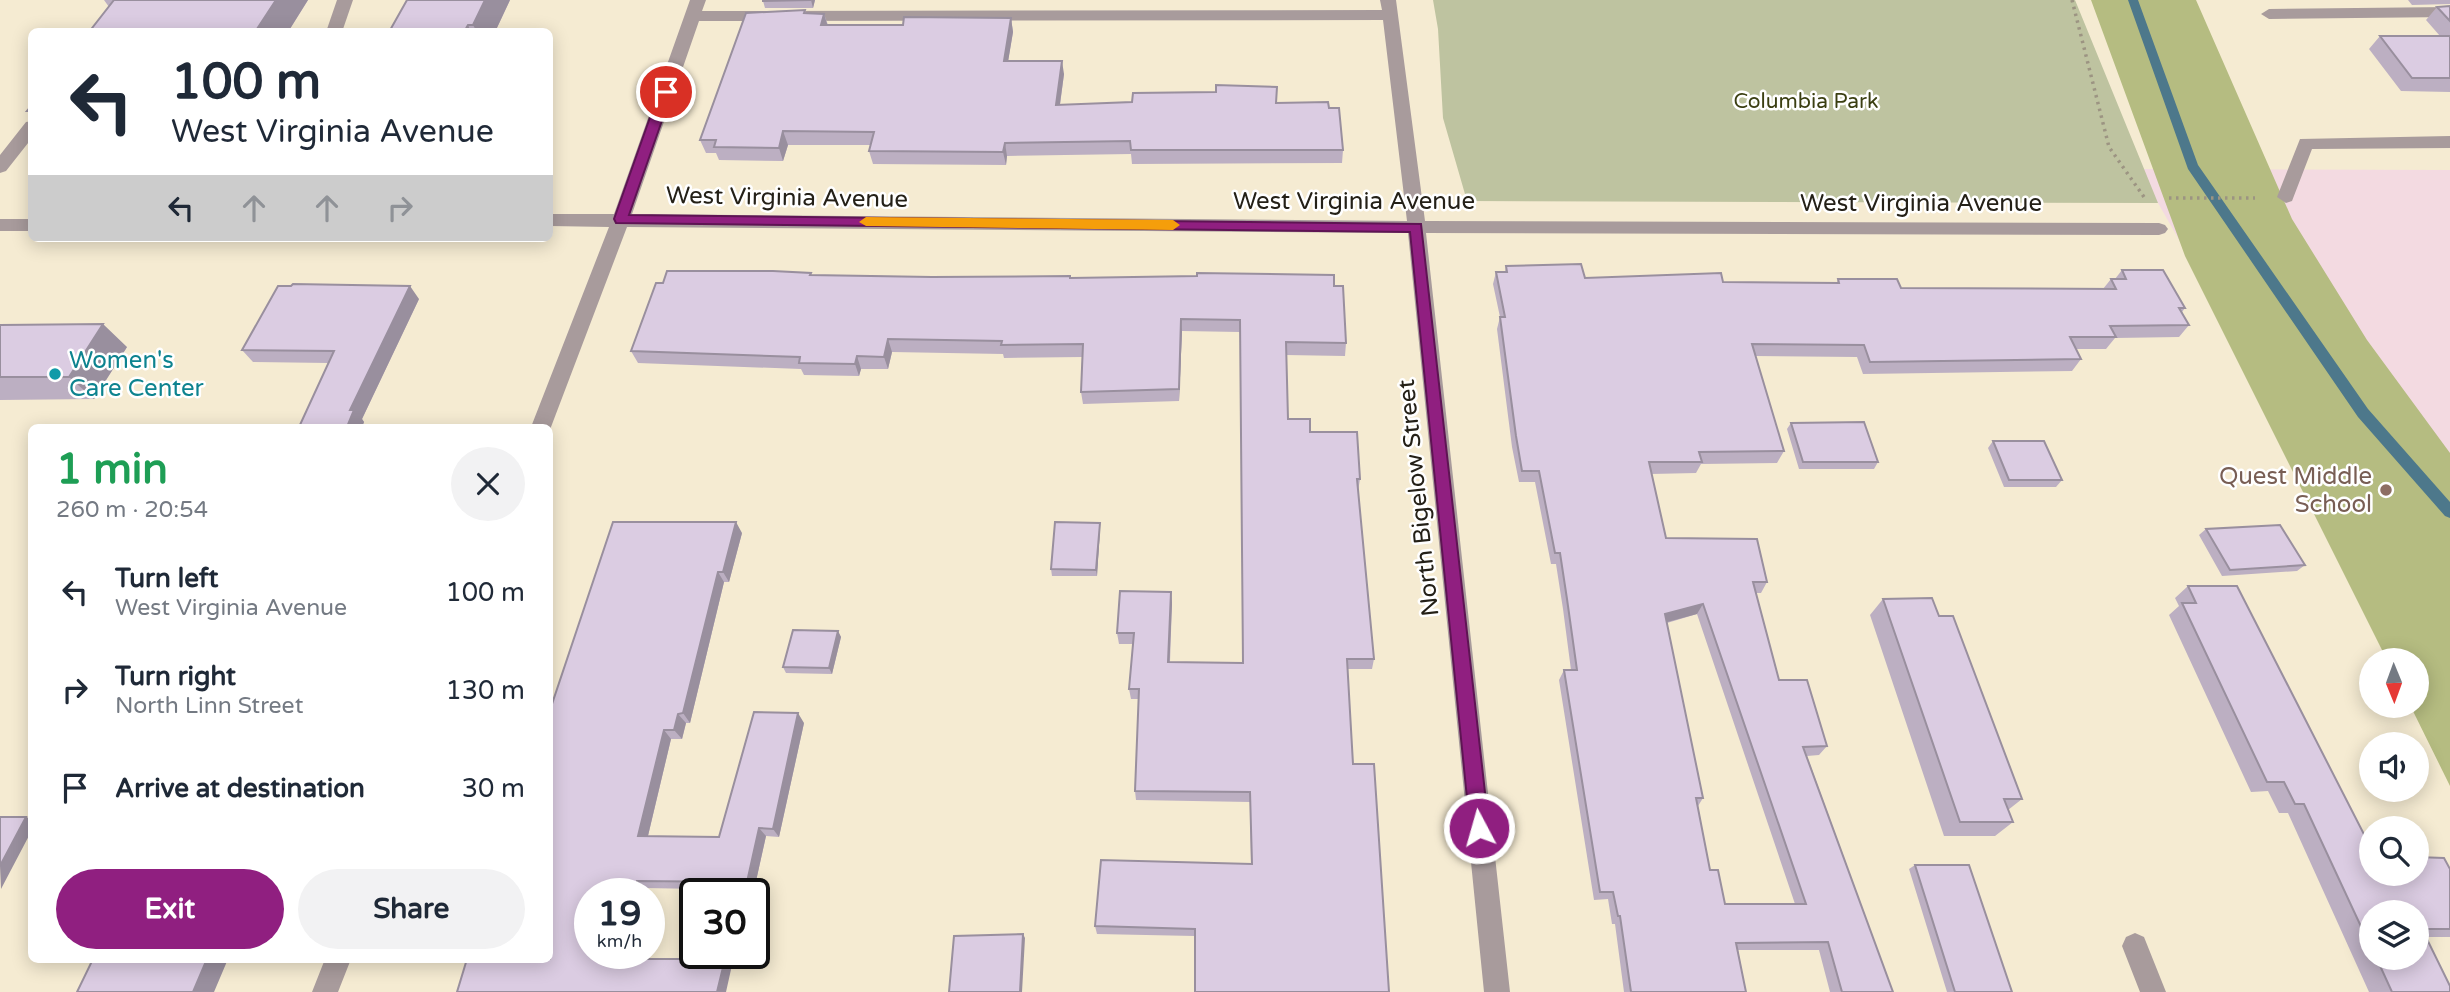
<!DOCTYPE html>
<html lang="en">
<head>
<meta charset="utf-8">
<style>
	body { margin:0; font-family:"Varela Round",sans-serif; background:#f2f2f3; color:#1f2937; height:100vh; display:flex; flex-direction:column; font-size:26px; white-space:nowrap }
	* { box-sizing:border-box; margin:0 }
	p { font-size:23px; color:#747a83 }
	.icon { flex:none; width:38px; height:38px; fill:none; stroke:currentColor; stroke-width:2; stroke-linecap:round; stroke-linejoin:round }
	.map { position:relative; flex:1; overflow:hidden }
	.panel { position:absolute; left:28px; top:424px; width:525px; height:539px; display:flex; flex-direction:column; background:#fff; border-radius:10px; box-shadow:0 4px 18px #0003 }
	.panel>* { flex:none }
	.hud { position:absolute; left:28px; top:28px; width:525px; height:214px; border-radius:10px; box-shadow:0 4px 18px #0003; background:#fff; color:#1f2937; overflow:hidden }
	.needle { width:46px; rotate:179deg }
	.controls { position:absolute; left:2359px; top:648px; display:grid; gap:14px }
	.controls a { display:grid; place-items:center; width:70px; height:70px; border-radius:50%; background:#fff; box-shadow:0 4px 18px #0003; font-size:35px }
	.speed { position:absolute; left:574px; top:878px; display:flex; gap:14px; font-size:35px; font-weight:700; text-align:center }
	.speed>* { display:grid; place-content:center; width:91px; height:91px; border-radius:50%; background:#fff; box-shadow:0 4px 18px #0003; line-height:1 }
	.speed small { font-size:18px; font-weight:400 }
	.speed .limit { border:4px solid #111; border-radius:10px; background:#fff; color:#111 }
	.pin { position:absolute; display:grid; place-items:center; width:60px; height:60px; color:#fff; margin:-30px; border:4px solid #fff; border-radius:50%; box-shadow:0 2px 7px #0007 }
	.me { position:absolute; width:77px; margin:-38px; rotate:354deg; stroke-linejoin:round; filter:drop-shadow(0 0 5px #0008) }
	.turn { display:flex; align-items:center; gap:24px; height:147px; padding:0 28px; font-size:32px }
	.turn .icon { width:91px; height:91px; stroke-width:2.5 }
	.turn b { display:block; font-size:49px; line-height:60px }
	.lanes { display:flex; align-items:center; height:66px; padding:0 28px; background:#0003; justify-content:center; gap:35px; direction:ltr }
	.lanes .off { opacity:.35 }
	.round { display:grid; place-items:center; flex:none; width:74px; height:74px; border-radius:37px; background:#f2f2f3 }
	.summary { display:flex; align-items:center; justify-content:space-between; height:119px; padding:0 28px }
	h1 { font-size:42px; font-weight:700; line-height:52px; color:#1e9e55 }
	.button { display:flex; gap:14px; margin-top:auto; padding:14px 28px }
	.button a { flex:1; height:80px; border-radius:42px; background:#901f80; color:#fff; font-size:28px; font-weight:700; line-height:80px; text-align:center }
	.button a+a { background:#f2f2f3; color:#1f2937 }
	ul { padding:0; list-style:none }
	li { display:flex; align-items:center; gap:21px; height:98px; padding:0 28px }
	li div { flex:1 }
	li b { display:block; font-size:26px }
	li em { font-style:normal }
	.map>svg:first-child { display:block }
	.education { fill:#f3dae1 }
	.green { fill:#bec3a0 }
	.forest { fill:#b5bc81 }
	.lines { fill:none; stroke-linecap:round; stroke-linejoin:round }
	.stream { fill:#4d788b; fill-rule:evenodd }
	.path { stroke:#9c9482; stroke-width:3.5; stroke-dasharray:2.5 4.5; stroke-linecap:butt }
	.minor { fill:#a89b9c; fill-rule:evenodd }
	.wall { fill:#bcafc2; fill-rule:evenodd }
	.shaded-wall { fill:#998f9e }
	.building { fill:#dbcce2; stroke:#998f9e; stroke-width:2; fill-rule:evenodd }
	.route { fill:#901f80; stroke:#5e1453; stroke-width:2 }
	.slow { fill:#f59e0b }
	.culture-dot { fill:#0f9aa8; stroke:#fff; stroke-width:2.5 }
	.education-dot { fill:#8d6e63; stroke:#fff; stroke-width:2.5 }
	.labels { text-anchor:middle; stroke-width:5; stroke-linejoin:round; paint-order:stroke }
	.far-park-label { font-size:21px; fill:#3b3f12; stroke:#fff }
	.street-label { font-size:24px; fill:#242017; stroke:#fff }
	.culture-label { font-size:24px; fill:#0d838f; stroke:#fff; text-anchor:start }
	.education-label { font-size:24px; fill:#785e54; stroke:#fff; text-anchor:end }
</style>
</head>
<body>
<div class="map">
<svg width="2450" height="992" viewBox="0 0 2450 992">
	<rect width="100%" height="100%" fill="#f5ebd2"/>
	<path class="education" d="M2137 169 2450 170V715L2158 203Z"/>
	<path class="green" d="M1433 0H2075L2158 203 1467 201 1443 118 1438 29Z"/>
	<path class="forest" d="M2091 0H2196L2292 219 2367 340 2450 453V786L2410 705H2417V660H2387L2185 256Z"/>
	<g class="lines">
		<path class="stream" d="M2128 0H2138L2198 165 2368 409 2450 502V518L2445 516 2358 417 2188 169Z"/>
		<path class="path" d="M2072 0 2109 147 2144 197
			M2169 198H2255"/>
		<path class="minor" d="M337 0H353L342 32H326Z
			M690 0H706L702 11 1382 10 1380 0H1396L1425 221 2159 223 2165 225 2168 229 2165 233 2159 235 1426 233 1510 992H1484L1408 233 627 227 551 427 550 430V427H531L609 227 550 226V214H614ZM1383 20 1407 221 632 214 699 21Z
			M2450 7V17L2269 19 2261 14 2269 9Z
			M32 121V138L6 171 0 173V155L26 122Z
			M2450 136V148L2312 149 2292 201 2286 203 2277 197 2300 139Z
			M0 219H32V231H0Z
			M2135 933 2144 937 2166 992H2140L2122 946 2126 937Z
			M325 959H351L338 992H312Z"/>
	</g>
	<path class="wall" d="M104 0H308L288 32H89L109 7Z
		M510 0 495 32H389Z
		M815 0 813 8H765L763 1Z
		M2408 0H2450V4L2412 5Z
		M2450 6V92L2401 91 2369 49 2380 36H2440L2426 20 2437 7Z
		M805 10 806 13 824 14 828 25H903L1011 18 1013 32 1008 61 1064 74 1060 105 1276 103 1329 108 1343 150 1342 163 1132 164 1131 154 1007 156 1006 165 873 164 869 151 871 145H788L783 161 719 160 716 153H706L700 140Z
		M1506 266 1585 278 1723 282 1837 283 1838 279 1901 288 2103 289 2111 279H2115L2122 270 2185 308 2182 312 2189 325 2179 337 2115 338 2106 349H2076L2081 359 2072 371 1863 374 1857 357 1755 356 1784 451 1777 463 1701 464 1696 473 1651 474 1666 538 1767 582 1761 593H1756L1779 680 1827 746 1819 755 1807 756 1893 992H1830L1819 950H1738L1746 992H1624L1615 924H1612L1608 899 1594 900 1559 680 1564 670H1571L1563 609 1556 564H1551L1535 482H1519L1512 447 1497 329 1500 317 1493 284 1496 272H1505ZM1697 614 1795 904H1725L1710 870 1698 806 1703 798 1667 623Z
		M812 275 1070 278 1334 286 1346 343 1345 356 1286 355 1288 419 1310 432 1360 479 1358 491 1374 659 1372 669H1347L1353 764 1195 936 1097 934 1095 926 1251 864 1250 802 1136 800 1135 791 1139 699H1131L1129 689 1133 644H1119L1117 633 1171 592 1172 603 1170 662 1243 663 1240 332 1182 331 1179 401 1083 404 1081 392 1082 357 1004 358 1003 354 892 352 888 369H861L859 376 804 375 801 369 638 363 631 351Z
		M419 299 362 419 364 422 362 427H299L329 363 253 362 242 350Z
		M0 325 127 347 94 399 0 400Z
		M1791 423 1878 462 1874 469H1799L1787 429Z
		M1993 441 2062 480 2056 487H2004L1988 448Z
		M1100 523V529L1097 576H1052L1051 569Z
		M2206 529 2305 565 2297 571 2222 576 2199 535Z
		M742 533 729 582H724L690 723H686L682 739H671L648 836 719 837 804 723 779 837 766 836 754 890 645 888 629 959 732 965 550 959V710Z
		M2188 586 2371 873 2450 869V937H2426L2450 992H2369L2288 813H2279L2268 791 2251 792 2169 615 2179 606 2175 598ZM2371 912 2417 957H2371Z
		M1883 599 1939 616 2022 799 2008 810 2013 822 1995 836H1944L1870 615Z
		M838 631 841 637 832 674 786 673 783 667Z
		M1915 865 2012 992H1947L1909 869Z"/>
	<path class="shaded-wall" d="M276 0H308L288 32H255Z
		M485 0H510L495 32H477L473 25Z
		M811 0H815L813 8Z
		M824 14 828 27 821 25Z
		M1011 18 1013 32 1006 74 1004 61Z
		M468 25 471 32H464Z
		M1062 61 1064 74 1058 118 1056 105Z
		M783 131 788 145 783 161 779 148Z
		M1005 143 1007 156 1006 165 1003 152Z
		M410 286 419 299 362 419 364 422 362 427H347L350 410Z
		M1181 319 1182 331 1179 401V389Z
		M103 324 127 347 94 399 69 377Z
		M888 339 892 352 888 369 884 357Z
		M857 356 861 369 859 376 855 364Z
		M736 522 742 533 729 582 723 572Z
		M1100 523V529L1097 576 1096 570Z
		M718 572 724 582 690 723 683 713Z
		M1171 592 1172 603 1169 672 1168 662Z
		M1703 604 1697 614 1660 624 1665 614Z
		M838 631 841 637 832 674 829 668Z
		M798 713 804 723 779 837 773 829Z
		M678 714 686 723 682 739 674 730Z
		M664 730 671 739 646 844 638 836Z
		M26 817 32 819V830L1 889 0 866Z
		M759 828 766 836 754 890 747 882Z
		M637 881 645 888 644 894H634Z
		M1023 934 1025 938 1022 992H1020Z
		M620 954H630L627 966 619 959Z
		M207 959H228L214 992H193Z
		M725 959 732 965 726 992H717Z"/>
	<path class="building" d="M114 0H276L255 32H89Z
		M407 0H485L473 25H468L464 32H389Z
		M763 0H811L763 1Z
		M2450 6V21L2437 7Z
		M805 10 804 13 824 14 821 25H903L904 17 1011 18 1004 61H1062L1056 105 1132 102 1133 93 1216 92V85L1277 87 1276 103 1328 102 1329 108H1339L1343 150H1131L1130 141 1005 143 1003 152 869 151 874 132 783 131 779 148 714 147 716 140H700L746 13Z
		M2380 36H2450V78H2412Z
		M32 105V111H27Z
		M1581 264 1585 278 1721 273 1723 282 1839 283 1838 279H1897L1901 288 2116 289 2111 279H2126L2122 270H2163L2185 308H2179L2189 325 2110 326 2116 337H2070L2081 359 1870 362 1864 345 1752 344 1784 451 1699 452 1702 462H1649L1666 538 1757 539 1767 582H1753L1779 680H1807L1827 746 1803 747 1893 992H1842L1828 942 1736 943 1746 992H1631L1620 916H1618L1613 892H1600L1564 670H1577L1567 599 1560 553H1555L1539 471H1522L1516 436 1500 317H1505L1496 272H1507L1506 266ZM1703 604 1806 904H1725L1718 870H1710L1696 798H1703L1665 614Z
		M667 271H773L811 273 810 275 932 277 1070 276V278L1197 276V273L1334 275V286H1343L1346 343 1286 342 1288 419H1310V432H1357L1360 479H1357L1374 659H1347L1353 764H1374L1389 992H1195V929L1095 926 1101 860 1252 864 1250 792 1135 791 1139 689H1129L1134 633H1117L1120 591 1171 592 1168 662 1243 663 1240 320 1181 319 1179 389 1081 392 1083 344 1001 345 1002 341 888 339 884 357 857 356 855 364 799 363 800 357 631 351 656 283H663Z
		M293 284 410 286 350 410H354L347 427H299L334 351 242 350 278 286H291Z
		M103 324 69 377H0V325Z
		M1864 422 1878 462H1803L1791 423Z
		M1993 441H2044L2062 480H2009Z
		M613 522H736L723 572H718L683 713 678 714 674 730H664L638 836 719 837 754 712 798 713 773 829 759 828 747 882 637 881 634 894H590V954H620L619 959H725L717 992H457L467 959H550V710Z
		M1055 522 1100 523 1096 570 1051 569Z
		M2280 525 2305 565 2230 570 2206 529Z
		M2188 586H2237L2371 848V873H2417V857L2444 858 2450 869V929H2422L2450 986V992H2392L2376 957H2417V912H2371V948L2304 804H2295L2284 782H2267L2182 603H2196Z
		M1932 598 1939 616H1953L2022 799H2004L2013 822H1960L1883 599Z
		M793 630 838 631 829 668 783 667Z
		M0 817H26L0 866Z
		M1915 865H1969L2012 992H1955Z
		M1023 934 1020 992H949L954 936Z
		M93 959H207L193 992H77Z"/>
	<path class="route" d="M666 88 672 92 629 215 1421 224 1489 828 1486 834 1479 837 1473 834 1470 828 1410 232 616 223 614 219 659 92Z"/>
	<path class="slow" d="M866 217 1173 220 1180 225 1173 230 866 226 859 222Z"/>
	<circle class="culture-dot" cx="55" cy="374" r="7"/>
	<circle class="education-dot" cx="2386" cy="490" r="7"/>
	<g class="labels">
		<g class="far-park-label">
			<text x="1806" y="108">Columbia Park</text>
		</g>
		<g class="street-label">
			<text transform="translate(787 197) rotate(1)" y="8">West Virginia Avenue</text>
			<text x="1354" y="209">West Virginia Avenue</text>
			<text x="1921" y="211">West Virginia Avenue</text>
			<text transform="translate(1418 498) rotate(-96)" y="8">North Bigelow Street</text>
		</g>
		<g class="culture-label">
			<text x="69" y="368">Women's<tspan x="69" dy="28">Care Center</tspan></text>
		</g>
		<g class="education-label">
			<text x="2372" y="484">Quest Middle<tspan x="2372" dy="28">School</tspan></text>
		</g>
	</g>
</svg>
<div class="controls">
<a><svg class="needle" viewBox="-14 -14 28 28"><path d="M0-13l5 13h-10z" fill="#e53935"/><path d="M0 13l5-13h-10z" fill="#747a83"/></svg></a>
<a><svg class="icon" aria-label="sound" viewBox="0 0 24 24"><path d="M4 9h4l5-4v14l-5-4H4zM17 9q2 3 0 6"/></svg></a>
<a><svg class="icon" aria-label="search" viewBox="0 0 24 24"><circle cx="10" cy="10" r="6"/><path d="M15 15l6 6"/></svg></a>
<a><svg class="icon" aria-label="layers" viewBox="0 0 24 24"><path d="M12 4l9 5-9 5-9-5zM3 14l9 5 9-5"/></svg></a>
</div>
<div class="speed"><div>19<small>km/h</small></div><div class="limit">30</div></div>
<div class="pin" style="left:666px;top:92px;background:#d93025"><svg class="icon" aria-label="arrive" viewBox="0 0 24 24"><path d="M6 21V4h12l-3 4 3 4H6"/></svg></div>
<svg class="me" style="left:1479px;top:828px" viewBox="-20 -20 40 40"><circle r="17" fill="#901f80" stroke="#fff" stroke-width="3"/><path d="M0-11L8 9 0 5-8 9z" fill="#fff"/></svg>
<div class="hud">
<div class="turn"><svg class="icon" aria-label="left" viewBox="0 0 24 24"><path d="M17 20v-9H6M10 6l-5 5 5 5"/></svg><div><b>100 m</b>West Virginia Avenue</div></div>
<div class="lanes"><svg class="icon" aria-label="left" viewBox="0 0 24 24"><path d="M17 20v-9H6M10 6l-5 5 5 5"/></svg><svg class="icon off" aria-label="ahead" viewBox="0 0 24 24"><path d="M12 20V5M6 11l6-6 6 6"/></svg><svg class="icon off" aria-label="ahead" viewBox="0 0 24 24"><path d="M12 20V5M6 11l6-6 6 6"/></svg><svg class="icon off" aria-label="right" viewBox="0 0 24 24"><path d="M7 20v-9h11M14 6l5 5-5 5"/></svg></div>
</div>
<section class="panel">
<div class="summary"><div><h1>1 min</h1><p>260 m · 20:54</p></div><a class="round"><svg class="icon" aria-label="close" viewBox="0 0 24 24"><path d="M6 6l12 12M18 6L6 18"/></svg></a></div>
<ul>
<li><svg class="icon" aria-label="left" viewBox="0 0 24 24"><path d="M17 20v-9H6M10 6l-5 5 5 5"/></svg><div><b>Turn left</b><p>West Virginia Avenue</p></div><em>100 m</em></li>
<li><svg class="icon" aria-label="right" viewBox="0 0 24 24"><path d="M7 20v-9h11M14 6l5 5-5 5"/></svg><div><b>Turn right</b><p>North Linn Street</p></div><em>130 m</em></li>
<li><svg class="icon" aria-label="arrive" viewBox="0 0 24 24"><path d="M6 21V4h12l-3 4 3 4H6"/></svg><div><b>Arrive at destination</b></div><em>30 m</em></li>
</ul>
<div class="button"><a>Exit</a><a>Share</a></div>
</section>
</div>
</body>
</html>
